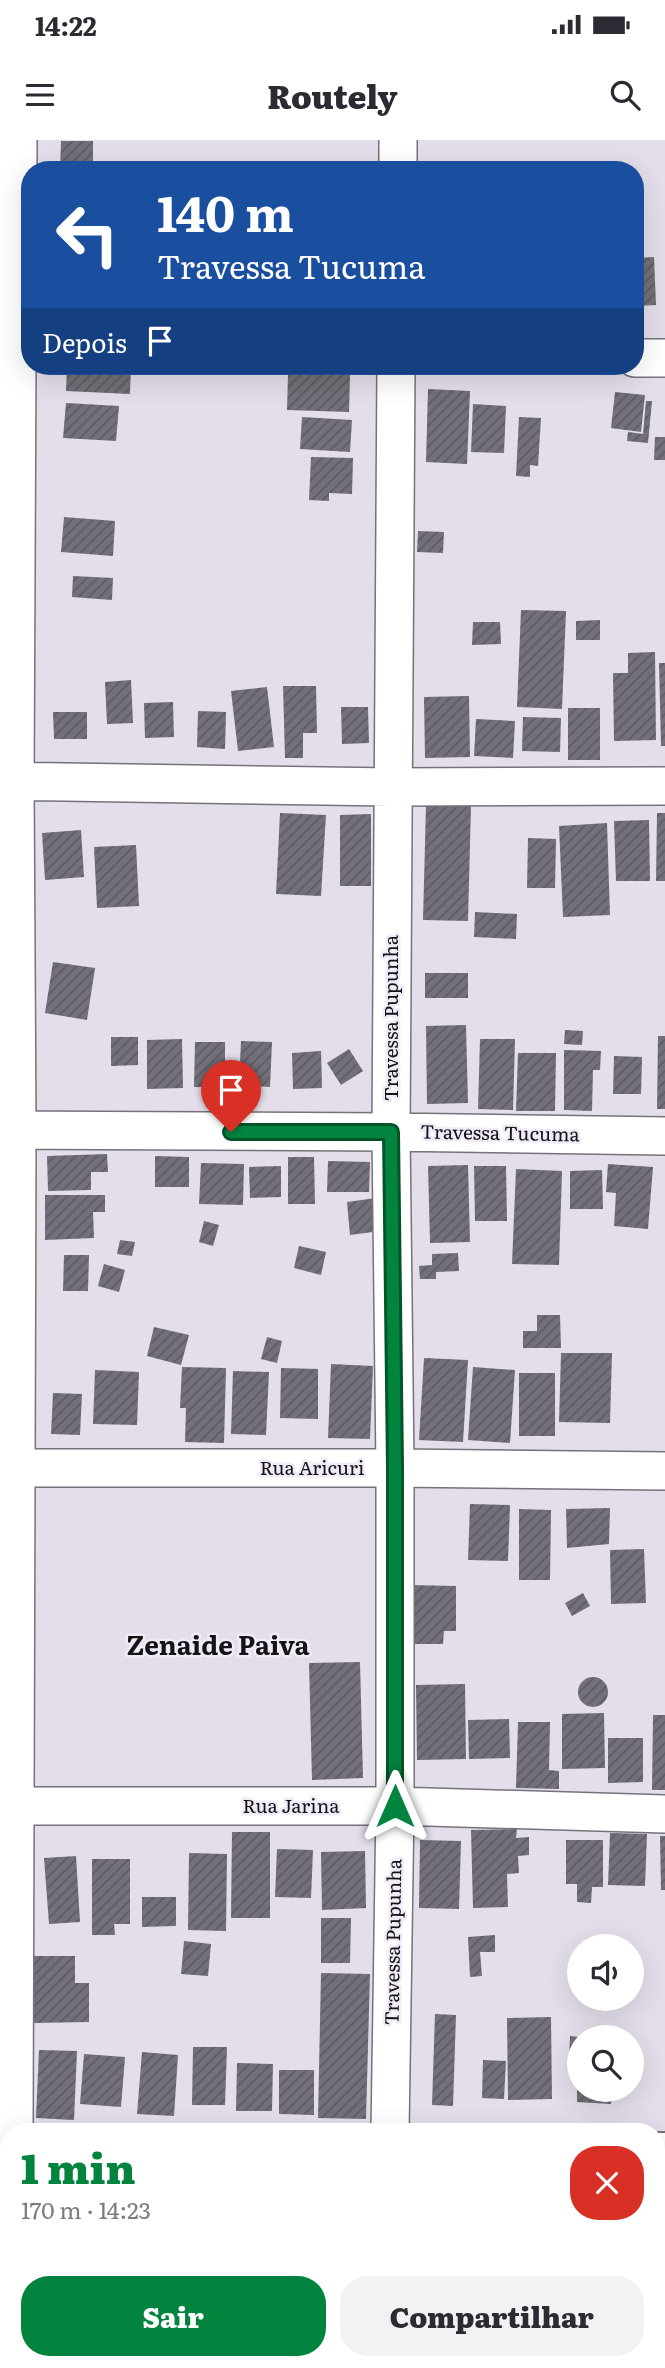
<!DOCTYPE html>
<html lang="pt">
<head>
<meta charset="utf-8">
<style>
	body { margin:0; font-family:Literata,serif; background:#f2f2f3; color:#2b2b33; height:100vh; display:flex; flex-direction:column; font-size:26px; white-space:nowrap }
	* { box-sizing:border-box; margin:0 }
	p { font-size:23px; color:#7c7c81 }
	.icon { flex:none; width:38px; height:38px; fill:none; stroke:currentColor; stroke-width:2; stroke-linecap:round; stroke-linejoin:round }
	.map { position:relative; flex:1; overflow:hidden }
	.panel { position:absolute; left:0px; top:1983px; width:665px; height:247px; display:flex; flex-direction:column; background:#fff; border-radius:28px 28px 0 0; box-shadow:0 7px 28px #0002 }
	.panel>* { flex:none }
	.top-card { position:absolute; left:21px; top:21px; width:623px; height:214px; border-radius:28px; box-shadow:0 7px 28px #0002; background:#1a4fa0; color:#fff; overflow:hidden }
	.fabs { position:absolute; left:567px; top:1794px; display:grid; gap:14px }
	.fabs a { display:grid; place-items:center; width:77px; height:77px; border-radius:50%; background:#fff; box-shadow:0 7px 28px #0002; font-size:35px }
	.pin { position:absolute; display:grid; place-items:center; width:60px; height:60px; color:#fff; margin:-72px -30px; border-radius:50% 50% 50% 0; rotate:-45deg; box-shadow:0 0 7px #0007 }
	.pin .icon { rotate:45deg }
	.me { position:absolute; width:77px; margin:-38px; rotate:0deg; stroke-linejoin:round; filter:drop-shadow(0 0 5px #0008) }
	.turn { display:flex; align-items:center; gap:24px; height:147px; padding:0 21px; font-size:32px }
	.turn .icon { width:91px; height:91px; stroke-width:2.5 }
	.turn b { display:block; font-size:49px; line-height:60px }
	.then { display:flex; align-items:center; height:66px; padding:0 21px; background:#0003; gap:14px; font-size:26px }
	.round { display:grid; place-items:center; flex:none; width:74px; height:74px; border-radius:28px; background:#f2f2f3 }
	.head { display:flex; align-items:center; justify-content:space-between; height:119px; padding:0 21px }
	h1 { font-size:42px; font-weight:800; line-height:52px; color:#02843f }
	.primary-button { display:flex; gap:14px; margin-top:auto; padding:14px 21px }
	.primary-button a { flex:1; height:80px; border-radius:28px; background:#02843f; color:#fff; font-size:28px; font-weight:800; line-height:80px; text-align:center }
	.primary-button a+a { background:#f2f2f3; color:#2b2b33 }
	.status { display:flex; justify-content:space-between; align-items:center; height:49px; padding:0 35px; background:#fff; direction:ltr }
	.status svg { height:19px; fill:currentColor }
	header { display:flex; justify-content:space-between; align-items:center; height:91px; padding:0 21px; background:#fff; font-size:32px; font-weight:800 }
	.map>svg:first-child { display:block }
	.building { fill:url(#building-hatch) }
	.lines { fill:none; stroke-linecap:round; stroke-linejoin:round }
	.minor-casing { stroke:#76717b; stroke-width:40 }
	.tertiary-casing { stroke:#76717b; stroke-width:42 }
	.minor { stroke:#fff; stroke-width:37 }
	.tertiary { stroke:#fff; stroke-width:38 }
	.route-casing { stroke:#015629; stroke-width:18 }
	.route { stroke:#02843f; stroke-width:12 }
	.labels { text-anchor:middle; stroke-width:5; stroke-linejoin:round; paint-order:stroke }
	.street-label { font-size:19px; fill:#141316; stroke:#f1ebf7 }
	.district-label { font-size:26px; font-weight:bold; fill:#141316; stroke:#f1ebf7 }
</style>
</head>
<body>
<div class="status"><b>14:22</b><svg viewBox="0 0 49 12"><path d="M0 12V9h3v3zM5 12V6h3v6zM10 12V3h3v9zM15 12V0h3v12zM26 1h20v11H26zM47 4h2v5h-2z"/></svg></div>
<header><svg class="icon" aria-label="menu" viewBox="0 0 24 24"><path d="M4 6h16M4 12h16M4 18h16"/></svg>Routely<svg class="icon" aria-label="search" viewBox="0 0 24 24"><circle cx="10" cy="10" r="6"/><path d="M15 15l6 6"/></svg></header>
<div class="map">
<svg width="665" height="2228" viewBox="0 0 665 2228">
	<defs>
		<pattern id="building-hatch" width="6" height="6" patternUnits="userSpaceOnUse" patternTransform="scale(1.75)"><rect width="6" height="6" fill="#747079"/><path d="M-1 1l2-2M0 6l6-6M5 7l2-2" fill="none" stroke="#5e5b62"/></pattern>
	</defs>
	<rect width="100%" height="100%" fill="#e3dee9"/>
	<path class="building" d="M61 1H93V30H60Z
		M654 117 656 165 635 166V118Z
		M67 226H131L130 254 66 251Z
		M288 235H350L349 272 287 270Z
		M428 249 470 251 467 324 426 322Z
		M615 252 645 255 641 292 611 288Z
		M646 261H652L648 303 627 301 628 292 643 294Z
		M66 263 119 266 116 301 63 298Z
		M473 264 506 266 504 313 471 312Z
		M302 277 352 280 350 312 300 309Z
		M519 277 541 278 538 326 530 325V337L516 336Z
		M655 297H665V320H654Z
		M311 317 353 318 352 354 329 353V361L309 360Z
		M64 377 115 381 113 416 61 412Z
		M418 391 444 392 443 413 417 412Z
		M73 436 113 438 112 460 72 457Z
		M521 470 566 471 562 569 517 567Z
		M600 480V500H576V481Z
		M473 482H500L501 504 472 505Z
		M655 512 656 600 614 601 613 533H628V513Z
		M659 523H665V606H661Z
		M131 540 133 583 107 584 105 542Z
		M283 546H316L317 593H303V618H285Z
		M267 547 274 607 238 611 231 551Z
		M469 556 470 617 425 618 424 557Z
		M173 562 174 597 145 598 144 563Z
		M341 567H368L369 603 342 604Z
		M568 568H600V620H568Z
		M198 571 226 572 225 609 197 607Z
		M53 572H87V599H54Z
		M523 577 561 578 560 612 522 611Z
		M476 579 515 581 513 618 474 616Z
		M426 665H471L468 781 423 780Z
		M280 673 326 675 321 756 276 754Z
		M657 673H665V741H656Z
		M371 674V746H340V675Z
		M649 680 650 741H616L614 681Z
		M607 683 610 775 563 777 559 686Z
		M81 690 84 737 45 740 42 693Z
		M528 698 556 699 555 748H527Z
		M136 705 139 766 97 768 94 707Z
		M475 772 517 774 516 799 474 797Z
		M53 822 95 828 87 880 45 873Z
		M425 833H468V858H425Z
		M466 885 468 963 427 964 426 886Z
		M565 890 583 891 582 905 564 904Z
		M658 896H665V969H657Z
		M111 897H138V925L111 926Z
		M182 899 183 948 147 949V900Z
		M480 899H515L513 970 478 969Z
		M241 901 272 902 270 947 239 945Z
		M195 902H225V947H194Z
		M349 909 363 931 341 945 327 923Z
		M564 910 601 911 600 930H593L592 971 564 970Z
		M321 911 322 948 293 949 292 913Z
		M518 913H556L555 971H516Z
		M614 916 642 917 641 954H613Z
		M107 1014 108 1032H91V1050L48 1051 47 1016Z
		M155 1016 189 1017V1047H155Z
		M288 1017H314L315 1064H288Z
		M328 1021 370 1022 369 1052H327Z
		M201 1023 244 1024 243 1065 199 1064Z
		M608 1024 653 1027 648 1089 614 1086 616 1053 606 1052Z
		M468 1025 470 1102 430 1103 428 1026Z
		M281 1026V1057L250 1058 249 1027Z
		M474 1026H506L507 1081H475Z
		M516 1029 562 1031 559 1125 512 1124Z
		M602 1030 603 1069H570V1031Z
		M45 1055H105V1072H93L94 1098 45 1100Z
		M376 1058 380 1091 350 1095 347 1062Z
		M204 1081 219 1085 213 1106 199 1102Z
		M120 1100 135 1102 132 1116 117 1114Z
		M299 1106 326 1112 321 1135 294 1128Z
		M458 1113 459 1131 436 1132V1139H420L419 1126 432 1125V1114Z
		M64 1115H89L88 1151H63Z
		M104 1124 125 1130 119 1152 98 1146Z
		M537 1175H560L561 1208H523V1191H537Z
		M154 1187 189 1195 181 1225 147 1216Z
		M267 1197 282 1201 277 1223 261 1219Z
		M561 1213H612L610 1283 559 1282Z
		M424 1218 468 1220 463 1302 419 1300Z
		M331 1224 373 1226 370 1299 328 1298Z
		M182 1227 226 1228 224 1303 185 1302 186 1268H180Z
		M473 1227 515 1230 510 1303 468 1300Z
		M281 1228 318 1229V1279L280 1278Z
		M95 1230 139 1232 137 1285 93 1284Z
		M233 1231 269 1232 266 1295 231 1294Z
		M519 1233H555V1296H519Z
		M53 1253 82 1254 80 1295 51 1294Z
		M470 1364 510 1365 508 1421 468 1420Z
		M610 1368 609 1404 567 1408 566 1369Z
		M519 1369 551 1370 550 1440H519Z
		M644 1409 646 1463 611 1464 610 1410Z
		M412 1445 456 1446V1491H444L443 1504H412Z
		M583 1453 590 1466 572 1476 565 1463Z
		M360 1522 363 1638 312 1640 309 1523Z
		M578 1552a15 15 0 1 1 30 0a15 15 0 1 1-30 0Z
		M465 1544 466 1619 417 1620 416 1545Z
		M604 1573 605 1628 562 1629V1574Z
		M653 1575H665V1650H652Z
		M509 1579 510 1618 469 1619 468 1580Z
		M518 1582H550L549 1630 559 1631V1649L516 1648Z
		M608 1598H643V1642L608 1643Z
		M517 1689 516 1698 529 1697V1715L518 1716 519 1733 507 1734 508 1767 473 1768 471 1690Z
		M232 1692H270V1778H231Z
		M610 1693 647 1694 645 1746 608 1745Z
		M660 1696H665V1750H661Z
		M420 1700 461 1701 459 1769 419 1768Z
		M566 1700H603V1747H592L591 1763 577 1762V1744H566Z
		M277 1709 313 1710 311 1758 275 1757Z
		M365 1711 366 1768 322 1770 321 1712Z
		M189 1713 227 1714 226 1791 188 1790Z
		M76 1716 80 1782 49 1784 44 1718Z
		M92 1719H130V1784H114L115 1795H92Z
		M142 1757H176V1786L142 1787Z
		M321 1778H351L350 1823H321Z
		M495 1795V1812H480L482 1836 470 1837 468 1797Z
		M184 1801 211 1804 208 1836 181 1834Z
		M31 1816H75V1843H89V1882L32 1883Z
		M321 1833 370 1834 366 1979 318 1978Z
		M435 1874 456 1875 453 1966 432 1965Z
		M551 1877 552 1959 508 1960 507 1878Z
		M570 1896 579 1897V1919H569Z
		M193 1907H227L225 1965H192Z
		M39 1910 77 1911 74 1980 36 1978Z
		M142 1912 178 1915 174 1976 137 1974Z
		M84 1914 125 1917 121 1967 80 1964Z
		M483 1920 506 1921 504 1959 482 1958Z
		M237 1923 273 1924 272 1971H236Z
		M279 1930H314V1975L279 1974Z
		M577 1950H612L611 1964 577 1962Z
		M656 2028H665V2145H656Z
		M409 2221H457V2228H409Z
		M558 2221H590V2228H558Z"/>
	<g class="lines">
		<defs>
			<path id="minor" d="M398 30V0
				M635 218H665
				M0 641 392 647 665 646
				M0 990 391 992 665 996
				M0 1328H395L665 1331
				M0 1666H395L665 1674
				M14 1992 17 991 15 642 18 0
				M390 1992 395 1666V1328L391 992 396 226
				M9 2228V2218
				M385 2228V2221"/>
			<path id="tertiary" d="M0 1998H9
				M656 2012H665"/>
		</defs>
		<use href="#minor" class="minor-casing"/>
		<use href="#tertiary" class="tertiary-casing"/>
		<use href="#minor" class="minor"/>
		<use href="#tertiary" class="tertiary"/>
	</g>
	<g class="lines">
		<defs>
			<path id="route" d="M231 992H391L395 1328V1666"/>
		</defs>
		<use href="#route" class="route-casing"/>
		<use href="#route" class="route"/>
	</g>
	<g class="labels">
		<g class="street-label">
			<text transform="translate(391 878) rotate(-90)" y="7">Travessa Pupunha</text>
			<text transform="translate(500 993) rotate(1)" y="7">Travessa Tucuma</text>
			<text x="312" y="1335">Rua Aricuri</text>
			<text x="291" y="1673">Rua Jarina</text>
			<text transform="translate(393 1802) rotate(-89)" y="7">Travessa Pupunha</text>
		</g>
		<g class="district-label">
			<text x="218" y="1515">Zenaide Paiva</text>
		</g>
	</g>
</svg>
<div class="fabs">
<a><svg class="icon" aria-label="sound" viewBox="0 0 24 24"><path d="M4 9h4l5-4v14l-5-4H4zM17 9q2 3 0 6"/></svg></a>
<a><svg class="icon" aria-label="search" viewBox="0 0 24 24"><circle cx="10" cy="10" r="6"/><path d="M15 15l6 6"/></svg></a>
</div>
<div class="pin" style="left:231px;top:992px;background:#d93025"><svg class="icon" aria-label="arrive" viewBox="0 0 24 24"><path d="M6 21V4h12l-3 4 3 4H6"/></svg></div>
<svg class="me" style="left:395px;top:1666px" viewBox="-20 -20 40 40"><path d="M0-17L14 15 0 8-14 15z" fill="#02843f" stroke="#fff" stroke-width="4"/></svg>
<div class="top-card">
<div class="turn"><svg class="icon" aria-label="left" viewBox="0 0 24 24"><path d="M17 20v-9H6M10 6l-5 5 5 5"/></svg><div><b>140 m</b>Travessa Tucuma</div></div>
<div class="then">Depois<svg class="icon" aria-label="arrive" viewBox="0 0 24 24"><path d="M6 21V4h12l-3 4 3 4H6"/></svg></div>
</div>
<section class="panel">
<div class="head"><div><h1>1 min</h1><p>170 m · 14:23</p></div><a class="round" style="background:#d93025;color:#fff"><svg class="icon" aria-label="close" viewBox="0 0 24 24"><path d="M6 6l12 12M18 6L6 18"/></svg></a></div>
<div class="primary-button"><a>Sair</a><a>Compartilhar</a></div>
</section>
</div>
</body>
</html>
